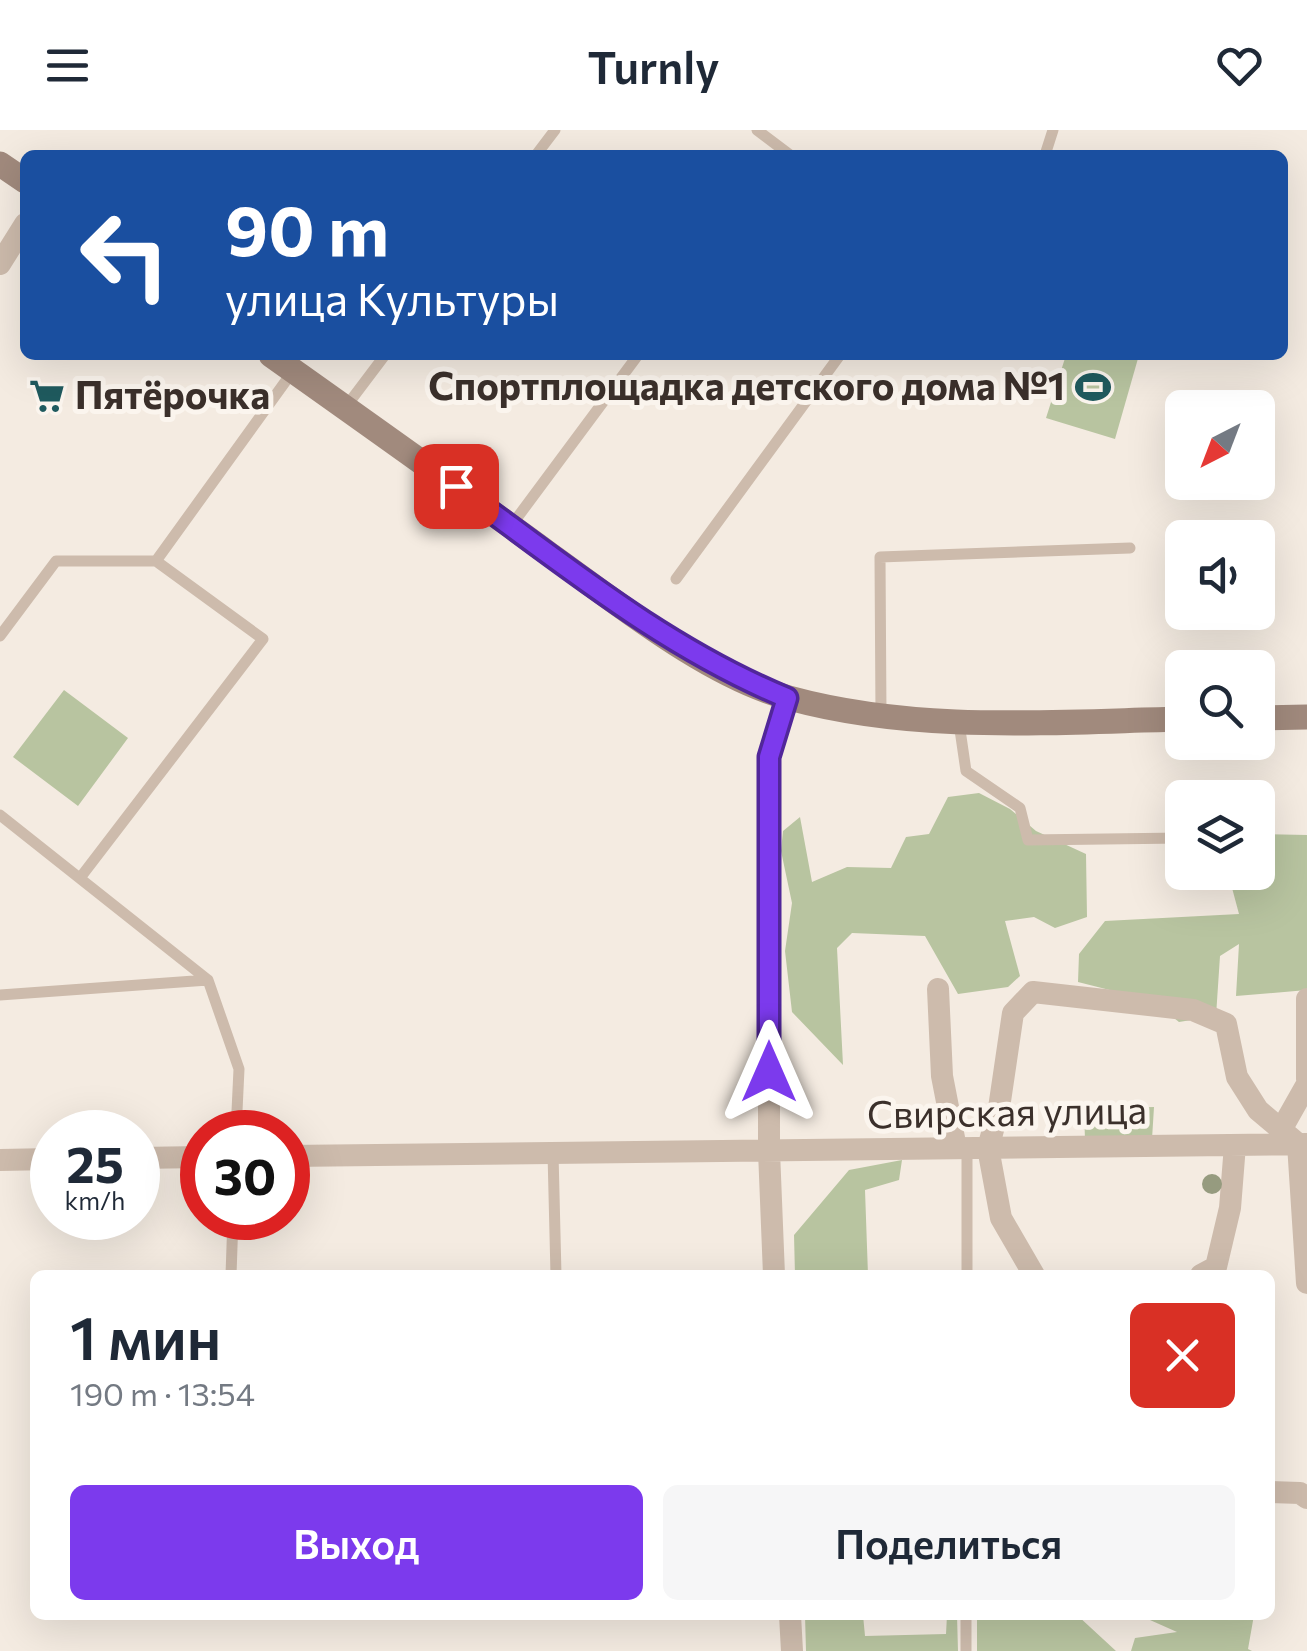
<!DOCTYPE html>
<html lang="ru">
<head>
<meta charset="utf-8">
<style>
	body { margin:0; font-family:Commissioner,sans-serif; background:#f6f6f7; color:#1f2937; height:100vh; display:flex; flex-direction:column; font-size:38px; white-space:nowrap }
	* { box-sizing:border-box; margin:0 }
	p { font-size:32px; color:#747a83 }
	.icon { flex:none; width:55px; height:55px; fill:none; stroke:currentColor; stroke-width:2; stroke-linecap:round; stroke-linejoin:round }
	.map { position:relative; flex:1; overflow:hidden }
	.sheet { position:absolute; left:30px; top:1140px; width:1245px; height:350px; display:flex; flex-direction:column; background:#fff; border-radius:15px; box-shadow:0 10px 40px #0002 }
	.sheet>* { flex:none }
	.banner { position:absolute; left:20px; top:20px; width:1268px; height:210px; border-radius:15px; box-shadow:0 10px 40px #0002; background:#1a4fa0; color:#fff; overflow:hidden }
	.needle { width:65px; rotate:222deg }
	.buttons { position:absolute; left:1165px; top:260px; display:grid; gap:20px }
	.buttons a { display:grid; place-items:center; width:110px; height:110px; border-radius:15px; background:#fff; box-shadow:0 10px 40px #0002; font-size:50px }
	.speed { position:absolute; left:30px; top:980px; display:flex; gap:20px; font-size:50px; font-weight:700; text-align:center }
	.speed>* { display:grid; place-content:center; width:130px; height:130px; border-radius:50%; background:#fff; box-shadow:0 10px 40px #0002; line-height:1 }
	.speed small { font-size:25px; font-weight:400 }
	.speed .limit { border:15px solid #d22; background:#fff; color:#111 }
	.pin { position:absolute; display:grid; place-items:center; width:85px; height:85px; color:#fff; margin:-42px; border-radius:20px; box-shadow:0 5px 15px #0006 }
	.me { position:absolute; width:110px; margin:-55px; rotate:0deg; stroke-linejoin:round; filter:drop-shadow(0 0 8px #0008) }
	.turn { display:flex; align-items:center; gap:35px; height:210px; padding:0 40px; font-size:45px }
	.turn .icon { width:130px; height:130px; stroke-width:2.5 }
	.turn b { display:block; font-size:70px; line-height:85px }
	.round { display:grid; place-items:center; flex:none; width:105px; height:105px; border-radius:15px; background:#f6f6f7 }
	.headline { display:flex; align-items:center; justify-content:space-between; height:170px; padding:0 40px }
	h1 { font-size:60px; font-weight:600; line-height:75px }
	.primary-button { display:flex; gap:20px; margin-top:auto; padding:20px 40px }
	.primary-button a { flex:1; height:115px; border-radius:15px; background:#7c3aed; color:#fff; font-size:40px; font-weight:600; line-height:115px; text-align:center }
	.primary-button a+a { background:#f6f6f7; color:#1f2937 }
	header { display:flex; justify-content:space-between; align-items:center; height:130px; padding:0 40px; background:#fff; font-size:45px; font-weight:600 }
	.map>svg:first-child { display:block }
	.green { fill:#b8c4a0 }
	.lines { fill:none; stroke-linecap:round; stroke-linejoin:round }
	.service { stroke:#cdbbac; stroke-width:11 }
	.minor { stroke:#cdbbac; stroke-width:22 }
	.secondary { stroke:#a18a7d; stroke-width:25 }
	.tree { fill:#969b7f }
	.route-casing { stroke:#51269a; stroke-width:25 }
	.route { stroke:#7c3aed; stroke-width:18 }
	.labels { text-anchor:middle; stroke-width:10; stroke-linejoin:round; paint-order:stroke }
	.poi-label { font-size:38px; font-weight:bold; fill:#3b302b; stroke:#fbf5ee; text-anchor:end }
	.street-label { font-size:38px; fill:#3b302b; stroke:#fbf5ee }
</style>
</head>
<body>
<header><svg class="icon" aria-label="menu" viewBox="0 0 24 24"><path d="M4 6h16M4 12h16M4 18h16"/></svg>Turnly<svg class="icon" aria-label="heart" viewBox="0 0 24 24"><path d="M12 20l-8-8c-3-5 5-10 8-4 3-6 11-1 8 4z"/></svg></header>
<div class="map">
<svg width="1307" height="1521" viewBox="0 0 1307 1521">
	<rect width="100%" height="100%" fill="#f4ebe1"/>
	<path class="green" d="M1066 225H1139L1115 309 1046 288Z
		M64 560 128 608 78 676 13 627Z
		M979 663 1010 679 1036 701 1086 724 1087 787 1055 798 1034 787 1005 791 1020 846 1008 857 958 864 925 806 852 803 837 818 843 935 792 882 785 821 792 773 781 721 783 701 800 687 812 752 847 737 891 738 906 707 929 704 948 667Z
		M1258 704 1307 705V860L1236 866 1239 814 1220 826 1216 886 1179 892 1153 871 1078 852 1079 824 1105 791 1239 784 1228 743 1258 742Z
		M1154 977 1152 1009 1085 1010 1084 979Z
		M902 1030 899 1050 865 1060 868 1145H795L794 1105 849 1040Z
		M805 1485H863L865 1506 946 1504 947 1485H957L958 1521H806Z
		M977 1485H1077L1116 1521H977Z
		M1150 1485H1254L1248 1519 1252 1521H1131L1135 1508 1177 1502 1150 1490Z"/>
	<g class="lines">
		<path class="service" d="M757 0 790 25
			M536 25 555 0
			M1045 25 1053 0
			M345 278 385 225
			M511 396 638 225
			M156 431 293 241
			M676 449 840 225
			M0 506 56 431H156L263 509 80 748
			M881 586 880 427 1130 418
			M959 593 966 641 1020 678 1028 710 1182 708
			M0 685 208 850 239 939 236 1002
			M0 865 208 850
			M553 1023 556 1145
			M231 1145 233 1088
			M967 1145V1018
			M966 1521V1485"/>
		<path class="minor" d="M0 134 25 94
			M938 859 942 946 956 1018
			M1307 869V949
			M1281 1000 1307 954
			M288 1026 1307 1014
			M138 1028 202 1027
			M0 1030 52 1029
			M774 1145 769 1021V627L787 568
			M1034 1145 1001 1088 988 1018 999 978 1013 883 1033 862 1193 880 1226 894 1237 947 1258 980 1298 1014 1307 1153
			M1201 1145 1216 1137 1230 1078 1235 1015
			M1270 1362 1300 1363 1307 1368
			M790 1485 792 1521"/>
		<path class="secondary" d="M0 34 25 51
			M271 225C364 291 457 357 549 424 618 473 707 546 789 568 917 603 1052 592 1182 589
			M1258 588 1307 587"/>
	</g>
	<circle class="tree" cx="1212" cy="1054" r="10"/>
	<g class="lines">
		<defs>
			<path id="route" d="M456 356C562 433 665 518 787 568L769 627V942"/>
		</defs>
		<use href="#route" class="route-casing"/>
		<use href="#route" class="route"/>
	</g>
	<defs>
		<symbol id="stadium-bare" viewBox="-9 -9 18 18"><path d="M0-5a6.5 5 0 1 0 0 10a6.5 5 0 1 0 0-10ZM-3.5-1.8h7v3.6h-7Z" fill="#1f5a5e" stroke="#fbf5ee" stroke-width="2.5" paint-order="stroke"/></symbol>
		<symbol id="supermarket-bare" viewBox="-9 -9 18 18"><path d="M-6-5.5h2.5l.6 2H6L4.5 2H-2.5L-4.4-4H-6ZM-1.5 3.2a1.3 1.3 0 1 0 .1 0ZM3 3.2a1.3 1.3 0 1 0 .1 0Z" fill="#1f5a5e" stroke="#fbf5ee" stroke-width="2.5" paint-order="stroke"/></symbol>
	</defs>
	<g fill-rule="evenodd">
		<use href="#stadium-bare" x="1068" y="232" width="50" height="50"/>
		<use href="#supermarket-bare" x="22" y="241" width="50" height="50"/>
	</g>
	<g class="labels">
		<g class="poi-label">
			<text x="1065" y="270">Спортплощадка детского дома №1</text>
			<text x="75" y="279" text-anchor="start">Пятёрочка</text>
		</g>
		<g class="street-label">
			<text transform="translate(1007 983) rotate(-1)" y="13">Свирская улица</text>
		</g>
	</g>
</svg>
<div class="buttons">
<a><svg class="needle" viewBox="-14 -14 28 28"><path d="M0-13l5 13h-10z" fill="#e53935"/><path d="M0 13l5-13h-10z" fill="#747a83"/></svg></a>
<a><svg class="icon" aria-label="sound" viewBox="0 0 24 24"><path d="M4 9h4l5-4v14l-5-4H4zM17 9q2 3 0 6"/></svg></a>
<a><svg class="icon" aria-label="search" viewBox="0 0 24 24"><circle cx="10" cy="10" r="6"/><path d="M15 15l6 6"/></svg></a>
<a><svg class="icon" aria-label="layers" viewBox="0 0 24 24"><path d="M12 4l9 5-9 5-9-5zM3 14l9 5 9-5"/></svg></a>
</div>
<div class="speed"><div>25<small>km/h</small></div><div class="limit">30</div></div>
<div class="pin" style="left:456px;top:356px;background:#d93025"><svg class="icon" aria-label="arrive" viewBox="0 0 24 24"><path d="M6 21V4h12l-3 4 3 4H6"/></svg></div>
<svg class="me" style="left:769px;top:942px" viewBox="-20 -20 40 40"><path d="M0-17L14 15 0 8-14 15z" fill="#7c3aed" stroke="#fff" stroke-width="4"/></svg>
<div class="banner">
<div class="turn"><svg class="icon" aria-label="left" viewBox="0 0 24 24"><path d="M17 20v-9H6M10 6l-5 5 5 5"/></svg><div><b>90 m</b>улица Культуры</div></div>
</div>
<section class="sheet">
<div class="headline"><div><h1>1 мин</h1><p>190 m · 13:54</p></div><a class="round" style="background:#d93025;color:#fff"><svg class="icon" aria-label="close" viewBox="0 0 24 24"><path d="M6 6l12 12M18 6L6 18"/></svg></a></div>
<div class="primary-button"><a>Выход</a><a>Поделиться</a></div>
</section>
</div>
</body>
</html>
